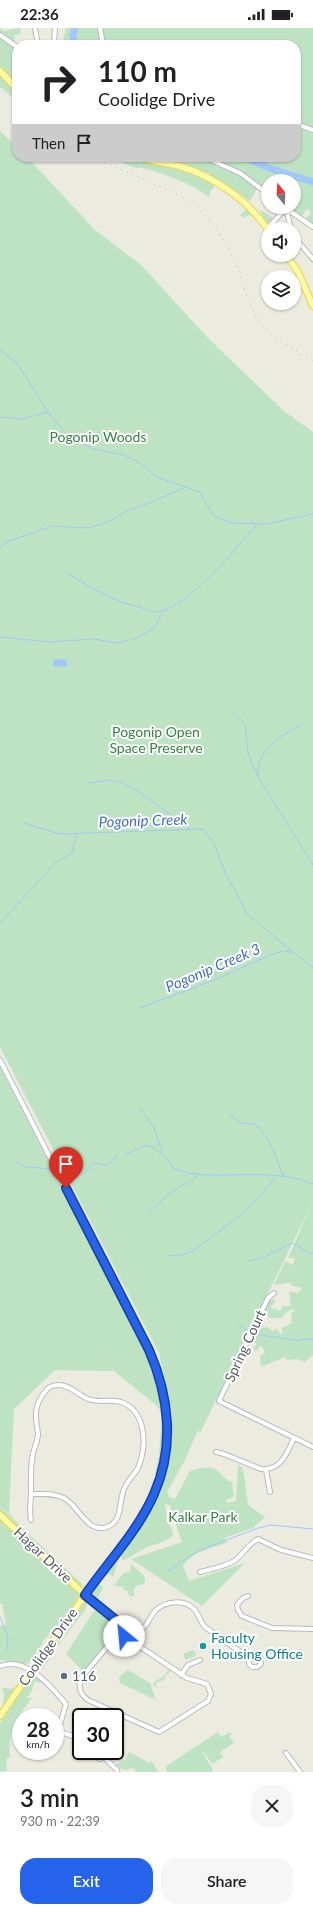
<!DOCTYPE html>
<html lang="en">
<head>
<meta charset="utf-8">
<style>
	body { margin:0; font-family:Lato,sans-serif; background:#f6f6f6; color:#202124; height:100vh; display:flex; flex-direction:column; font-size:15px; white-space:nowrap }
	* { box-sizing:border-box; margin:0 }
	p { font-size:13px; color:#757577 }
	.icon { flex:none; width:22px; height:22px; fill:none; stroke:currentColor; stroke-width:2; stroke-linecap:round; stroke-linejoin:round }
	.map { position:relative; height:1744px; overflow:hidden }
	.drawer { display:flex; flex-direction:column; background:#fff; flex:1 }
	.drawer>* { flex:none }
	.top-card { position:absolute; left:12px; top:12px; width:289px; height:122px; border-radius:16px; box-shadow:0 1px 3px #0004; background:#fff; color:#202124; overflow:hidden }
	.needle { width:26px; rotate:342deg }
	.fabs { position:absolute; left:261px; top:146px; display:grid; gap:8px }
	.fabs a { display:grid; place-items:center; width:40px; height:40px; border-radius:50%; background:#fff; box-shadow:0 1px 3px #0004; font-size:20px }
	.speed { position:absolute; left:12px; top:1680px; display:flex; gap:8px; font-size:20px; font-weight:700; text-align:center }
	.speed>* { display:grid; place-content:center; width:52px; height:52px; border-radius:50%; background:#fff; box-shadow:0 1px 3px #0004; line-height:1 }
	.speed small { font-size:10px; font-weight:400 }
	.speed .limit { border:2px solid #111; border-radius:6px; background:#fff; color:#111 }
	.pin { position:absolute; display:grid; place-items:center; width:34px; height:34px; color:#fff; margin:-41px -17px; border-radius:50% 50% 50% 0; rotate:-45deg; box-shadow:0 0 4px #0007 }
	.pin .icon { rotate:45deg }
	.me { position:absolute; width:44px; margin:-22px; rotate:332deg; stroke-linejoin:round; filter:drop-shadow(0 0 3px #0008) }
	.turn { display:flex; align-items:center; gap:14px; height:84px; padding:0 20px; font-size:18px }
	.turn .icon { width:52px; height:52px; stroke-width:2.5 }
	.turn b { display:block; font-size:28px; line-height:34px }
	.then { display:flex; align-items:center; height:38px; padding:0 20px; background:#0003; gap:8px; font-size:15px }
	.round { display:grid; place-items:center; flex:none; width:42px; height:42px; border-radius:16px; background:#f6f6f6 }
	.summary { display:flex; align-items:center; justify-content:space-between; height:68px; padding:0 20px }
	h1 { font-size:24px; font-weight:600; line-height:30px }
	.primary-button { display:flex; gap:8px; margin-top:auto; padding:8px 20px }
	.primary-button a { flex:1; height:46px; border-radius:16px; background:#2563eb; color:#fff; font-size:16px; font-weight:600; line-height:46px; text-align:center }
	.primary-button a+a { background:#f6f6f6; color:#202124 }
	.status { display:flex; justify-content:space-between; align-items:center; height:28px; padding:0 20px; background:#fff; direction:ltr }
	.status svg { height:11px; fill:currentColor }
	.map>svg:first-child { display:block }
	.green { fill:#bde3c3 }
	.water { fill:#a1c7fb }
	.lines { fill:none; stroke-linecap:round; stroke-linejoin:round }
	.stream { stroke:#a1c7fb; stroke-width:1 }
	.river { stroke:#a1c7fb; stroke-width:7 }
	.minor-casing { stroke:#b8babf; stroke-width:6 }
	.major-casing { stroke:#ebd75a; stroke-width:8 }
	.minor { stroke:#fff; stroke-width:4 }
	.major { stroke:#fbfaa6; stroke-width:5.5 }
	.rail { stroke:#b4b5b5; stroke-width:1; stroke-dasharray:1 5; stroke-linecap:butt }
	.route-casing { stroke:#184099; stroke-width:10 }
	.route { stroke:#2563eb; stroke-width:7 }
	.culture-dot { fill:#0f9aa8; stroke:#fff; stroke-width:1.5 }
	.service-dot { fill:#5c6f8a; stroke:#fff; stroke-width:1.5 }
	.labels { text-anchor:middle; stroke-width:4; stroke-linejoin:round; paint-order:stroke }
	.park-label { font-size:14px; fill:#378245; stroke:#fff }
	.street-label { font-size:14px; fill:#595c61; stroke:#fff }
	.culture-label { font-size:14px; fill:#0d838f; stroke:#fff; text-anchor:start }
	.service-label { font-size:14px; fill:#4e5e75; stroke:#fff; text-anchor:start }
	.water-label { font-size:15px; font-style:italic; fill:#456fbd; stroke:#fff }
</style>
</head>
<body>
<div class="status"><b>22:36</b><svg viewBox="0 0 49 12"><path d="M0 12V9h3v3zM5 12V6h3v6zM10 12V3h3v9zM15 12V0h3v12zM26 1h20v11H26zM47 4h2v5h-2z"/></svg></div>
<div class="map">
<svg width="313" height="1744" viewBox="0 0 313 1744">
	<rect width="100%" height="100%" fill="#ecebe0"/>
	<path class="green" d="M0 0 3 3 20 0 21 6 14 7 17 22 14 25 17 27V74L0 58Z
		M66 0H313V198L305 193 311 184 307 181 301 189 284 179H294V153H268V168L257 161 250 173 219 152 210 164 209 169C189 154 163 145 139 139L138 141 109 129H296V17H62Z
		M0 103 17 119V129H27L95 202 141 237 208 310 285 384 313 404V1327L305 1334 297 1331 287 1332 285 1329 261 1339 260 1328 265 1325 263 1320 260 1318 258 1322 255 1323 253 1319 257 1317 253 1312 250 1313 252 1309H256L254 1304 258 1288 265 1292 262 1300 267 1299 273 1303 276 1301 282 1307V1300L292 1295 291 1285 295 1283 293 1281 286 1284 282 1290H269L265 1285 268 1273 274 1271 275 1275 271 1278 272 1282 276 1280 277 1283 281 1282 282 1278H291L289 1263 298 1265 302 1260 292 1258 290 1255 274 1257 285 1233 293 1237 295 1230H288L312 1175 200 1405 198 1402 185 1432 167 1464 169 1469 175 1471 190 1443C199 1441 211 1436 219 1444 223 1448 226 1452 232 1454L234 1468 230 1471H225L228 1475 236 1473 238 1437 243 1440 248 1477 265 1489 253 1500 224 1510 228 1514C213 1520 192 1523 183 1538L189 1553 245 1535 202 1578 131 1531 182 1514 170 1480 171 1478 165 1476V1478L167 1485 166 1492 171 1499 173 1507 170 1510 160 1515 149 1518 123 1533 121 1528C115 1534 117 1542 113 1549L109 1546 101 1551C138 1499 174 1455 170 1387 169 1366 163 1345 159 1325L0 1019Z
		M252 176 256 183 244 190 240 187Z
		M261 182 275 191 268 197 260 183Z
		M0 1038 149 1331C165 1368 168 1406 157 1446L155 1445 159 1427 162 1385 157 1378 114 1343 55 1342 14 1381 9 1485 19 1496 0 1478Z
		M0 1479 82 1556V1559L0 1483Z
		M0 1492 79 1566 78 1570 61 1594 42 1614 43 1615 28 1636 0 1632V1598L6 1597 2 1576 0 1575Z
		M131 1536 145 1549V1554L142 1557H137L134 1561V1568H130L127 1565 129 1562 126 1563 121 1558 120 1559 114 1557 124 1545 130 1544Z
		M98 1555 103 1560 96 1573 92 1570V1564Z
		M86 1573 87 1577 85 1582 57 1619C59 1605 75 1585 86 1573Z
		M96 1580 119 1598V1603L84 1644 66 1626Z
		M194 1622 196 1628 185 1632 183 1626Z
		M48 1628H51L43 1641 39 1638Z
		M169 1641 171 1643 165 1648V1651L156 1655V1658L153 1659 154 1654 164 1648Z
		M128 1642 150 1655 156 1672 120 1655 119 1649Z
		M36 1649 42 1654H34L32 1663 26 1670H32C17 1689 7 1704 10 1729L6 1731 7 1742H10L0 1744V1695L31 1650Z
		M2 1659 10 1661 15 1659 3 1677 4 1667Z
		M218 1704 221 1709 230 1704 232 1706 229 1708 234 1715 220 1724 223 1729 212 1736 204 1724 203 1725 213 1742 211 1744H167L166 1738Z
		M129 1724 146 1733 149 1736V1733L153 1735 158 1744H136L133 1740 125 1742 115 1737 125 1732Z"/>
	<path class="water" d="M54 631 67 632V639L53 638Z"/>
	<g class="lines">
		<path class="stream" d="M0 322 17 335 50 387 67 406 93 421 124 427 142 436 156 449 200 464 213 487 231 495 266 496 313 486
			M0 389 22 391 48 384
			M0 520 6 514 52 498 89 500 108 494 125 484 152 474 184 460
			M67 545C90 559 111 572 138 579 144 580 150 584 156 584 184 584 240 516 258 495
			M0 609 49 614 93 611 118 615 137 610 154 600 163 583
			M233 684 245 696 248 725 258 749 313 837
			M258 747C257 720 280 709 301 697
			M89 755 110 752 120 754 135 761 190 801
			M24 795 59 806 203 801 213 814 227 848 247 886 313 940
			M0 895 55 835 72 825 77 805
			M140 980 222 949 267 928 283 923 292 924
			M140 1080 154 1100 162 1124
			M229 1086 241 1095 255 1096C273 1115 274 1127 284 1149
			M126 1126 146 1117C159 1122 166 1128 173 1140 180 1142 187 1146 194 1146 232 1150 277 1140 313 1156
			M17 1134 26 1139 53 1141
			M58 1140 76 1141 83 1147 93 1135 107 1137 117 1128
			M147 1186 169 1166 199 1147
			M168 1227 178 1228 193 1223 239 1188 258 1170 276 1149
			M248 1233C265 1232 277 1221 293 1215L311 1226 313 1225
			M239 1296 241 1299 251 1304
			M254 1306 295 1312 313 1311
			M168 1543 198 1523 258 1500 271 1497 313 1501
			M0 1589 8 1608 7 1622"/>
		<path class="river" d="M74 17 73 7 75 0
			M244 129 269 140 313 154"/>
		<defs>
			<path id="minor" d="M35 0 38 17
				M100 0 103 17
				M0 7 17 19
				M54 15 55 0
				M296 96 313 102
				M204 129 240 145 268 166
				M284 179 313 199
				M286 180 291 201
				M267 201 286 180
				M294 209 313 231
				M0 1032 149 1322C169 1368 175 1419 154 1466 138 1501 108 1535 85 1567L125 1601 132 1604C150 1601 146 1592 156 1582 166 1573 184 1571 194 1581 199 1586 200 1594 205 1599L249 1630 256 1627 260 1629 261 1636 257 1639H252L249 1636V1630
				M274 1265 268 1270 219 1373 313 1419
				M216 1424 224 1426 261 1441C281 1443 287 1425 294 1410
				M266 1442 270 1464
				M31 1492C29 1484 31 1474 31 1465 31 1452 30 1439 33 1426 34 1420 38 1412 38 1406 37 1397 34 1387 37 1379 38 1373 45 1362 50 1359 65 1352 75 1365 88 1371 98 1375 110 1371 121 1374 147 1383 147 1419 138 1440 135 1446 129 1451 126 1457 117 1471 125 1492 107 1499 87 1506 78 1477 64 1470 54 1465 42 1466 31 1466
				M200 1544C211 1541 224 1539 234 1533 243 1527 248 1516 258 1511L281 1522 313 1530
				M248 1568 243 1570 237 1577 238 1582 242 1588 272 1600 313 1601
				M122 1606 112 1613 81 1650C78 1660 80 1666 88 1672L159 1704 208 1673 211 1666 207 1656 187 1650 124 1608 121 1605 122 1597
				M0 1638C27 1628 51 1659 66 1676L58 1703 81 1711
				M181 1647 188 1637 200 1632
				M96 1723V1728L100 1731 106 1728 105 1723
				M286 1725 300 1744
				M105 1730 117 1742"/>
			<path id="major" d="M0 43 17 61
				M139 129C152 134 166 135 179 138 215 149 247 171 268 202
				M286 227 297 242 313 278
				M0 1487 85 1567 0 1688"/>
		</defs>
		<use href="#minor" class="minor-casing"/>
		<use href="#major" class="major-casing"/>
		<use href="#minor" class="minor"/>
		<use href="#major" class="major"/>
		<path class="rail" d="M0 59 17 73
			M94 129 183 169 197 179 213 196 229 221 237 239 249 275 257 291 273 308 313 333"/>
	</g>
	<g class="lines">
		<defs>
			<path id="route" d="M66 1160 149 1322C169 1368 175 1419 154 1466 138 1503 108 1534 85 1567L122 1597 121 1605 124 1608"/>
		</defs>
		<use href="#route" class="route-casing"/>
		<use href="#route" class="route"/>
	</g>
	<circle class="culture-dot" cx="203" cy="1618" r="4"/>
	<circle class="service-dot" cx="64" cy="1648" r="4"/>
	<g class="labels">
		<g class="park-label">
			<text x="98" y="414">Pogonip Woods</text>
			<text x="156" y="709">Pogonip Open<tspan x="156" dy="16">Space Preserve</tspan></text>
			<text x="203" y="1494">Kalkar Park</text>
		</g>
		<g class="street-label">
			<text transform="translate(245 1318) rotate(-65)" y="5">Spring Court</text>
			<text transform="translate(43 1527) rotate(43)" y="5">Hagar Drive</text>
			<text transform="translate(48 1619) rotate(-55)" y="5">Coolidge Drive</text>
		</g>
		<g class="culture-label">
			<text x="211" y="1615">Faculty<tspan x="211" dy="16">Housing Office</tspan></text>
		</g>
		<g class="service-label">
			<text x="72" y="1653">116</text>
		</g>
		<g class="water-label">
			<text transform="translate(143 793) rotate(-2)" y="5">Pogonip Creek</text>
			<text transform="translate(213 940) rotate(-23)" y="5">Pogonip Creek 3</text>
		</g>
	</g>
</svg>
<div class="fabs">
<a><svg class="needle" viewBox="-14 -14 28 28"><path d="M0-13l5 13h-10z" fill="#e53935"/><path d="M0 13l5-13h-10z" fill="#757577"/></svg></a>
<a><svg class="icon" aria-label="sound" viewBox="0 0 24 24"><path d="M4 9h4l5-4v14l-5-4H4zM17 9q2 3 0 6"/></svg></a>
<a><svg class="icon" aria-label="layers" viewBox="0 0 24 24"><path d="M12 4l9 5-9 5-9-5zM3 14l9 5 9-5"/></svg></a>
</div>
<div class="speed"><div>28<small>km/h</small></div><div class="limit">30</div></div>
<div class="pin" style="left:66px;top:1160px;background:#d93025"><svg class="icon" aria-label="arrive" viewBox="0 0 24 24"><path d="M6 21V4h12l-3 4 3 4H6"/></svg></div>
<svg class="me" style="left:124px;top:1608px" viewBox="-20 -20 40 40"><circle r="19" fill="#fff"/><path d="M0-13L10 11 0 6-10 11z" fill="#2563eb"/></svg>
<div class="top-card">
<div class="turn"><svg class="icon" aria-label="right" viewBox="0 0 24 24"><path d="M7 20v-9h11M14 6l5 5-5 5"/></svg><div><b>110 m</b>Coolidge Drive</div></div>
<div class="then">Then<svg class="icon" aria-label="arrive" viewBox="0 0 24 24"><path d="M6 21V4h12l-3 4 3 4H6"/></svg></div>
</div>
</div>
<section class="drawer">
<div class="summary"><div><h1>3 min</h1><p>930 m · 22:39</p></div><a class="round"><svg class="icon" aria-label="close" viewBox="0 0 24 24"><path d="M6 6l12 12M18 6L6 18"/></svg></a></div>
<div class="primary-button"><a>Exit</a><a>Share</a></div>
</section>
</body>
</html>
